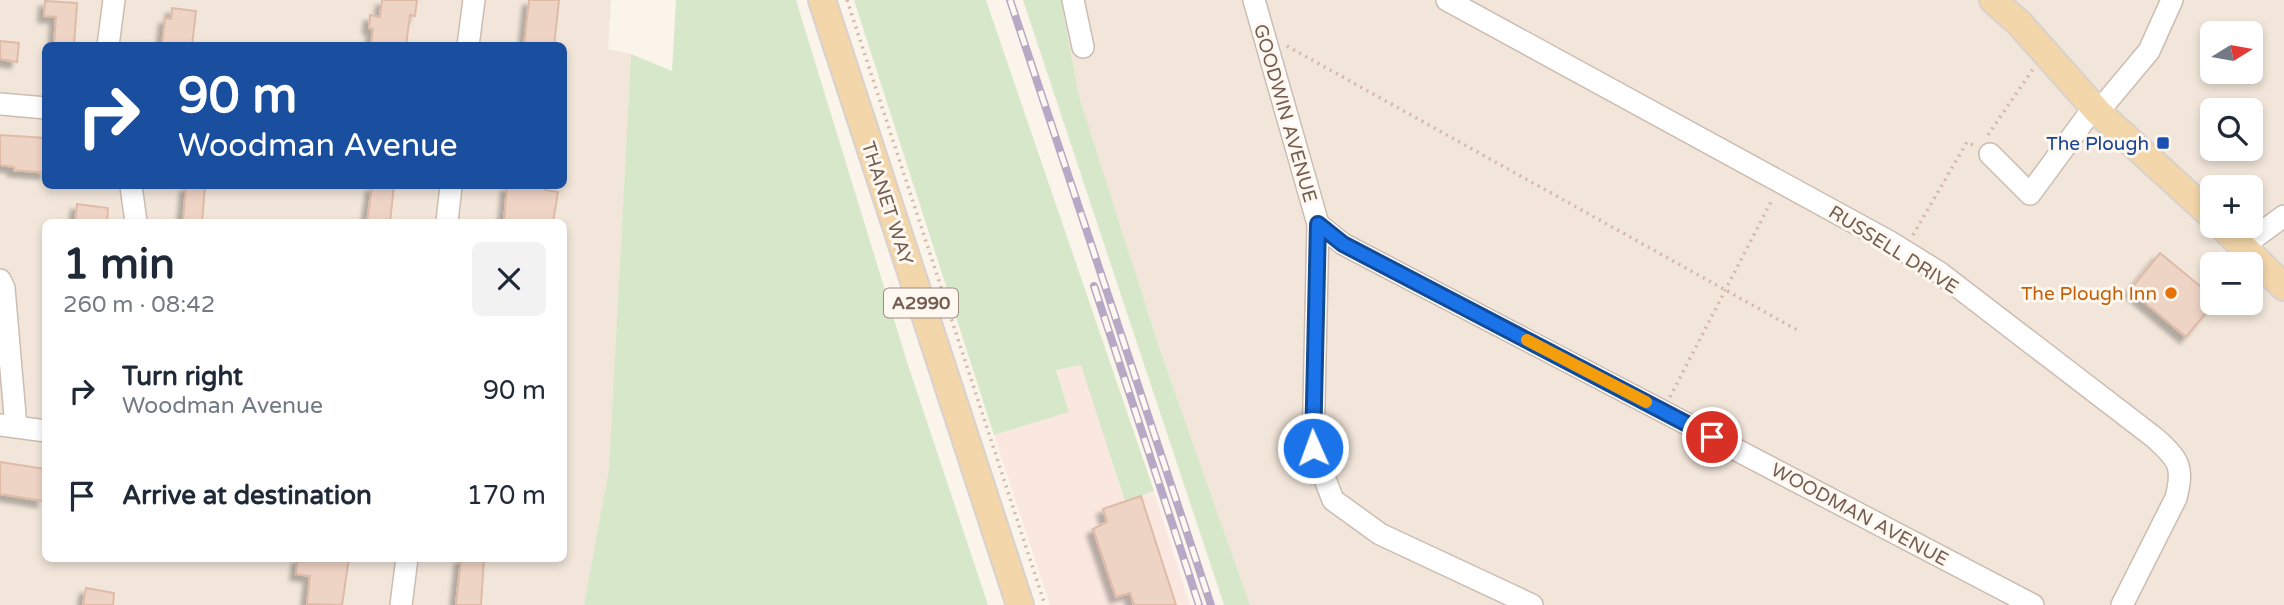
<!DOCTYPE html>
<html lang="en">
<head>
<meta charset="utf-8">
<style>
	body { margin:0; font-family:"Varela Round",sans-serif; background:#f2f2f3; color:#1f2937; height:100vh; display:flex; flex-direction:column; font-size:26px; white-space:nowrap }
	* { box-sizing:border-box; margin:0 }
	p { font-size:23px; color:#747a83 }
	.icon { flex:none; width:38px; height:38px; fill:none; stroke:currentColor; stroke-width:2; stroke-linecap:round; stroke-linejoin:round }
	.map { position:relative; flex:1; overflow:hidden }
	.sheet { position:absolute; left:42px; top:219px; width:525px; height:343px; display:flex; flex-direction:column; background:#fff; border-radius:10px; box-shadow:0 4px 10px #0003 }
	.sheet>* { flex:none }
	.top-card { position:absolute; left:42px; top:42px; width:525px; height:147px; border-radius:10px; box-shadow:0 4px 10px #0003; background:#1a4fa0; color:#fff; overflow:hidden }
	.needle { width:46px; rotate:79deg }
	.controls { position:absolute; left:2200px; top:21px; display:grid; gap:14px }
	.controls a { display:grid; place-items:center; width:63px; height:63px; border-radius:10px; background:#fff; box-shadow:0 4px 10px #0003; font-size:35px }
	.pin { position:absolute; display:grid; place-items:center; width:60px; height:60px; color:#fff; margin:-30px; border:4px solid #fff; border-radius:50%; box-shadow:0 2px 7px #0007 }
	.me { position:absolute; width:77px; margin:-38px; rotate:358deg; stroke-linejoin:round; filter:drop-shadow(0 0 5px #0008) }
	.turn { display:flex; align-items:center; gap:24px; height:147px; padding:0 21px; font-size:32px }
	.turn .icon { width:91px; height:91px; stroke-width:2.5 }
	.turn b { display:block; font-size:49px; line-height:60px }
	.round { display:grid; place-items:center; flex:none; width:74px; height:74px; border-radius:10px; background:#f2f2f3 }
	.overview { display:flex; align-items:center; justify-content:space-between; height:119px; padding:0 21px }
	h1 { font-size:42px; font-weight:800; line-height:52px }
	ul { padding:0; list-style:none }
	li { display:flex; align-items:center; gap:21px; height:105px; padding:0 21px }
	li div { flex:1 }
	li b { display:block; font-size:26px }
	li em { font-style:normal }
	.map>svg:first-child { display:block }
	.residential { fill:#f2e6da; fill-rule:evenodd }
	.commercial { fill:#fae7e0 }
	.green { fill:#d7e8ca }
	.building { fill:#eed4c5; stroke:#dfbba7; stroke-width:2; filter:url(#shadow) }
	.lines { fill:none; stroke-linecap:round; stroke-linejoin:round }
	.minor-casing { stroke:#ccbcb1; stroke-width:24 }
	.major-casing { stroke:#d8d1ce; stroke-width:30 }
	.path { stroke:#d3b7a8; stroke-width:3.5; stroke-dasharray:2 5; stroke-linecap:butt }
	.minor { stroke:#fff; stroke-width:21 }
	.major { stroke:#f3d6aa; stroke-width:26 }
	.rail-casing { stroke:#b7a9c5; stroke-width:8 }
	.rail { stroke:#fef8f1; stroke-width:5; stroke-dasharray:16; stroke-linecap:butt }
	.route-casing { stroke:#114b97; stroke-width:18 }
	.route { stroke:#1a73e8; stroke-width:12 }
	.slow { stroke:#f59e0b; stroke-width:12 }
	.transit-dot { fill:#1a4fb4; stroke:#fef8f1; stroke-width:2.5 }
	.food-dot { fill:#e8710a; stroke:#fef8f1; stroke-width:2.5 }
	.labels { text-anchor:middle; stroke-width:6; stroke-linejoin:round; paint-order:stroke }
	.shield { fill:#fef8f1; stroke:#9d8b80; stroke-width:2 }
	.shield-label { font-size:18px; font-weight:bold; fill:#745c50 }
	.street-label { font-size:19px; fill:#745c50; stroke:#fef8f1 }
	.transit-label { font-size:19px; fill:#164399; stroke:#fef8f1; text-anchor:end }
	.food-label { font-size:19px; fill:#c56008; stroke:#fef8f1; text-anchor:end }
</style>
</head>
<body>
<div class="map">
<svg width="2284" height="605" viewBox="0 0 2284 605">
	<defs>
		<filter id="shadow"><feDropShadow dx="-6" dy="6" stdDeviation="2" flood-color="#0004"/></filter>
	</defs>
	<rect width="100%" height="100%" fill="#fbf4eb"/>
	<path class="residential" d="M0 0H611L608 49 631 54 609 478 584 605H0ZM46 46H564V186H46ZM46 222H564V558H46Z
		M1061 0H2284V605H1250L1160 350 1079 96ZM2212 33H2250V72H2212ZM2212 110H2250V149H2212ZM2212 187H2250V226H2212ZM2212 264H2250V303H2212Z"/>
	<path class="commercial" d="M1082 365 1124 501 1154 492 1190 605H1050L994 435 1069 412 1056 370Z"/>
	<path class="green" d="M676 0H796L908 365 988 605H584L609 470 631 54 672 71Z
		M854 0H986L1154 491 1125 502 1081 365 1056 370 1069 412 994 435Z
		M1023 0H1061L1079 96 1160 350 1250 605H1224Z"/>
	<path class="building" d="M382 0H417L415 16 410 15 406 46H371L373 29 369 28 370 15 380 17Z
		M529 0H559L554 46H524Z
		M45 1 77 3 74 46H54L56 17 44 16Z
		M172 8 196 11 192 46H162L165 18 171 19Z
		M0 41 19 43 17 62 0 59Z
		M0 135 46 138V173L14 170V167L0 165Z
		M186 186H205L202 222H183Z
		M372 186H394L390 222H367Z
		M507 186H546L545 190 558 192 553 222H504Z
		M77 204 108 208 107 222H75Z
		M2160 253 2212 296 2214 303 2186 337 2130 290Z
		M0 462 46 469 43 501 0 494Z
		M1141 496 1176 605H1134L1130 593 1116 597 1093 529 1107 522 1103 509Z
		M298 558H349L342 605 307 604 310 576 296 574Z
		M461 558H484L481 605H456Z
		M86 588 114 593 113 605H83Z"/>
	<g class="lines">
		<defs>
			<path id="minor" d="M1073 0 1083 47
				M1254 0 1318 224 1313 448 1333 500 1380 534 1532 605
				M1447 0 1890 242 1940 273 2155 438C2179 460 2184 466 2176 498L2122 605
				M108 46 114 0
				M468 46 474 0
				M0 104 46 108
				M2098 112 2149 51 2172 0
				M1990 154 2030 194 2094 107
				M131 186 136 222
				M447 222 451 186
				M1318 224 1343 244 2033 605
				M2243 246 2284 216
				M0 280 4 288 16 427
				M0 425 46 431
				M401 605 407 558"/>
			<path id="major" d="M822 0 1020 605
				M1993 0 2019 23 2098 112 2212 216
				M2222 226 2284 287"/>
		</defs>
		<use href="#minor" class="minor-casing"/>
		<use href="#major" class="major-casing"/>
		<path class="path" d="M847 0 1045 605
			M1287 46 1799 331
			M1988 135 2033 69
			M1913 235 1967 142 1973 145
			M1670 397 1773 198"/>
		<use href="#minor" class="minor"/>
		<use href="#major" class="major"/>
		<defs>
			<path id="rail" d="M1010 0 1211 605
				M1094 286 1199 605"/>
		</defs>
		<use href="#rail" class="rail-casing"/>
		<use href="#rail" class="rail"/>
	</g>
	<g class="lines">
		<defs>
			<path id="route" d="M1313 448 1318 224 1343 244 1712 437"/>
		</defs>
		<use href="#route" class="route-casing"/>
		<use href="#route" class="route"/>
		<path class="slow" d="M1527 340 1646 402"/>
	</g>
	<rect class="transit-dot" x="2156" y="136" width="14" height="14" rx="3.5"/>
	<circle class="food-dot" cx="2171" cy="293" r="7"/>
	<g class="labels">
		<rect class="shield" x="884" y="288.5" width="74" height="29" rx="5"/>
		<g class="shield-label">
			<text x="921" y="309">A2990</text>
		</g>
		<g class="street-label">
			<text transform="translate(1286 113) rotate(74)" y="7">GOODWIN AVENUE</text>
			<text transform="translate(888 203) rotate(72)" y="7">THANET WAY</text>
			<text transform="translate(1894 249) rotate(32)" y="7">RUSSELL DRIVE</text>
			<text transform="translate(1860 514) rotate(28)" y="7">WOODMAN AVENUE</text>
		</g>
		<g class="transit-label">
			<text x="2149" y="150">The Plough</text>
		</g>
		<g class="food-label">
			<text x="2157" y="300">The Plough Inn</text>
		</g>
	</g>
</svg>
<div class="controls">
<a><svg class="needle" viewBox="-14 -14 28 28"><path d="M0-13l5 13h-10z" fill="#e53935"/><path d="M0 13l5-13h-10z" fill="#747a83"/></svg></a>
<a><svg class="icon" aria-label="search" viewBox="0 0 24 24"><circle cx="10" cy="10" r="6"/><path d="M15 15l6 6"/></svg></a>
<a>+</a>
<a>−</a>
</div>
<div class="pin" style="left:1712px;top:437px;background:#d93025"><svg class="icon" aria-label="arrive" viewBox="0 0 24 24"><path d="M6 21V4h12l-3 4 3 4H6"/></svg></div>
<svg class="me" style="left:1313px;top:448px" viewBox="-20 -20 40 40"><circle r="17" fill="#1a73e8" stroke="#fff" stroke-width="3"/><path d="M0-11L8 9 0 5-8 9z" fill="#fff"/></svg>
<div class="top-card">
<div class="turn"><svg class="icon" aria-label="right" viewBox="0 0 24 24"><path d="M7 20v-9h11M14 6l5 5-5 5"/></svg><div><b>90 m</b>Woodman Avenue</div></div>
</div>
<section class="sheet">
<div class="overview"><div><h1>1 min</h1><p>260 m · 08:42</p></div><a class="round"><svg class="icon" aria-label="close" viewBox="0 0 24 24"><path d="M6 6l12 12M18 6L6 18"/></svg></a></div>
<ul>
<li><svg class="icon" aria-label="right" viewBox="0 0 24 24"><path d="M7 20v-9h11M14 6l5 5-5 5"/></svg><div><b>Turn right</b><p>Woodman Avenue</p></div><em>90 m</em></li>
<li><svg class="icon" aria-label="arrive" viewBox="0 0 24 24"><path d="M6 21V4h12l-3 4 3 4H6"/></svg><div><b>Arrive at destination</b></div><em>170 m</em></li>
</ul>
</section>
</div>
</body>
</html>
